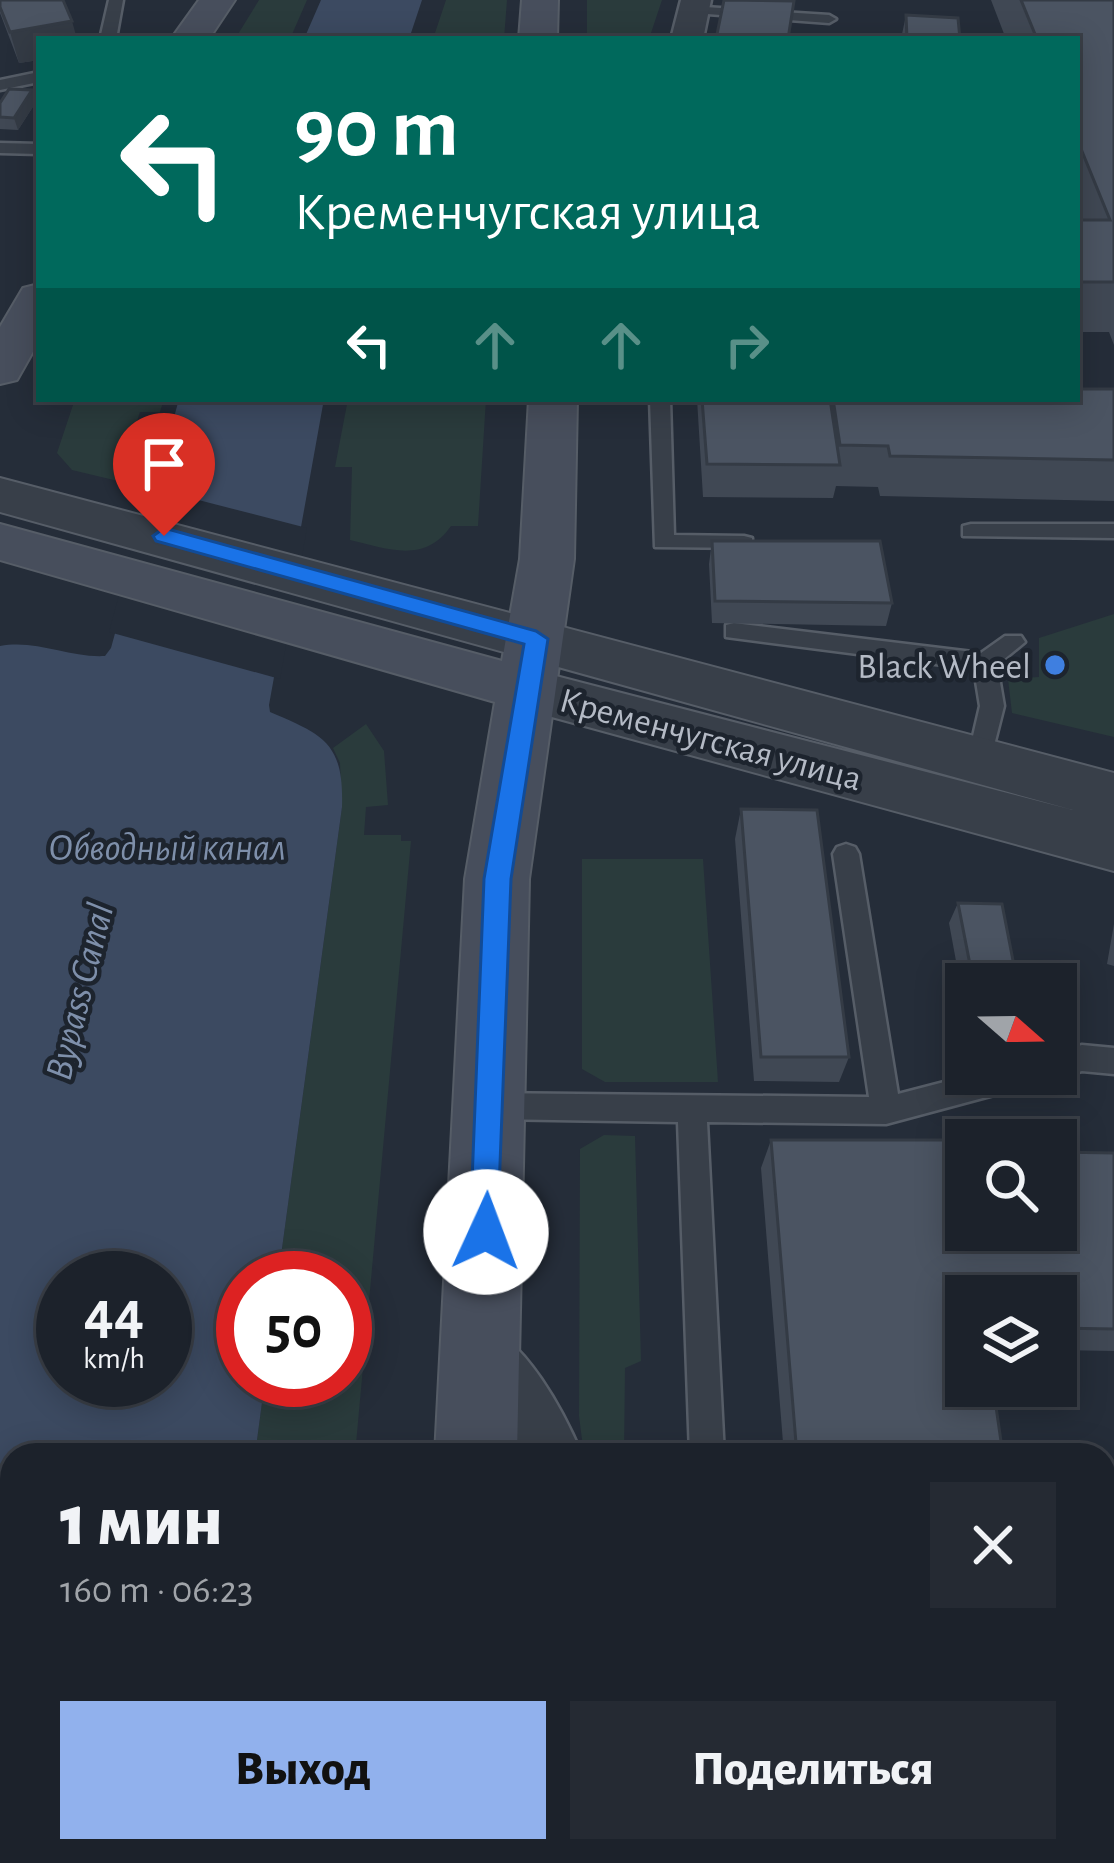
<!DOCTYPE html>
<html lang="ru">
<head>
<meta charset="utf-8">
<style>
	body { margin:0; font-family:"Alegreya Sans",sans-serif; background:#252a33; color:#f1f3f6; height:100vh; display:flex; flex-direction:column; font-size:45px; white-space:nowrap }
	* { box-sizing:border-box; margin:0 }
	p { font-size:39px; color:#a0a4a9 }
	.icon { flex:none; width:66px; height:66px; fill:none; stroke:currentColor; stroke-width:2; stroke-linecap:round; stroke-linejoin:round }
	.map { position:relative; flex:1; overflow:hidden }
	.sheet { position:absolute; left:0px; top:1443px; width:1116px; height:420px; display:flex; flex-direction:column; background:#1c222b; border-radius:36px 36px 0 0; box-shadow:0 6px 30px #0003,0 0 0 3px #3a3f47 }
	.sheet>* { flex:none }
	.banner { position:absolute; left:36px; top:36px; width:1044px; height:366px; border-radius:0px; box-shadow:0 6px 30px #0003,0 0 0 3px #3a3f47; background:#00695c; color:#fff; overflow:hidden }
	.needle { width:78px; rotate:110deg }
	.tools { position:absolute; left:945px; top:963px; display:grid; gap:24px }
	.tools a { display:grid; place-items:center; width:132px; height:132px; border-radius:0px; background:#1c222b; box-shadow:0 6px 30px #0003,0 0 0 3px #3a3f47; font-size:60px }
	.speed { position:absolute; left:36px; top:1251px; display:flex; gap:24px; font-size:60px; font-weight:700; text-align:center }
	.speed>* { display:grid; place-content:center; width:156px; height:156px; border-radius:50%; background:#1c222b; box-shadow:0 6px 30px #0003,0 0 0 3px #3a3f47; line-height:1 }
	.speed small { font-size:30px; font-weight:400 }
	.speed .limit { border:18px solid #d22; background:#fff; color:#111 }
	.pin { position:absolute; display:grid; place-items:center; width:102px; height:102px; color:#fff; margin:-123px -51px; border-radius:50% 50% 50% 0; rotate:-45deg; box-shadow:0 0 12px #0007 }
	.pin .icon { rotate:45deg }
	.me { position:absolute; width:132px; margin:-66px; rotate:2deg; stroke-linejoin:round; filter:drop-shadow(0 0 9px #0008) }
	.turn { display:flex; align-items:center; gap:42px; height:252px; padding:0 60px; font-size:54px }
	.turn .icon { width:156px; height:156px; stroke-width:2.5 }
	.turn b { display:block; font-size:84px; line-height:102px }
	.lanes { display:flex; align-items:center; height:114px; padding:0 60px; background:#0003; justify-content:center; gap:60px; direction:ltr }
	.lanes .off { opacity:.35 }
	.round { display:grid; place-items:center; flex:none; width:126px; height:126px; border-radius:0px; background:#252a33 }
	.headline { display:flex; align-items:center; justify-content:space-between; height:204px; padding:0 60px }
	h1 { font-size:72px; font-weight:800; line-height:90px }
	.primary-button { display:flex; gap:24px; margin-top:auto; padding:24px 60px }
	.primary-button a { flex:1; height:138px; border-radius:0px; background:#91b1ed; color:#111; font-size:48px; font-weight:800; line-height:138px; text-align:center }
	.primary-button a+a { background:#252a33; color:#f1f3f6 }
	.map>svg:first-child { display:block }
	.green { fill:#2a3b3c }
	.water { fill:#3c4a61; fill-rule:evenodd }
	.pier { fill:#252d39 }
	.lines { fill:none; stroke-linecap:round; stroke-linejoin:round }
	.service-casing { stroke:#565d67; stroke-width:5 }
	.minor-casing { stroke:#565d67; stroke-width:5 }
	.tertiary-casing { stroke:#565d67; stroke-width:4 }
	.secondary-casing { stroke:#565d67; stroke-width:4 }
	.service { fill:#383f49; fill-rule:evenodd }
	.minor { fill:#383f49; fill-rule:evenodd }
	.tertiary { fill:#383f49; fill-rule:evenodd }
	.secondary { fill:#474e5c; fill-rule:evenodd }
	.wall { fill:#404854 }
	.shaded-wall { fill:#343b45 }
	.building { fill:#4b5462; stroke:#343b45; stroke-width:3 }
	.route { fill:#1a73e8; stroke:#114b97; stroke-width:3 }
	.shop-dot { fill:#3f7fe0; stroke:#1d242e; stroke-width:4.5 }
	.labels { text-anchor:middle; stroke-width:9; stroke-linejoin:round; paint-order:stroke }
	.poi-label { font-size:36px; fill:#b4bac5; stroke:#1d242e; text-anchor:end }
	.street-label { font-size:36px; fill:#b4bac5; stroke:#1d242e }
	.water-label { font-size:39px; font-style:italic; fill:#7e8faa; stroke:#1d242e }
</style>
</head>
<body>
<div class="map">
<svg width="1114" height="1863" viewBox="0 0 1114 1863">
	<rect width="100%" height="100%" fill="#252d39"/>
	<path class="green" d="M259 0H307L290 39H235Z
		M446 0H507L504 39H433Z
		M587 0H662L649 39 587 38Z
		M75 399H164L160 412H140L118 481 72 470 57 453Z
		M348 399H486L478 526H451C425 564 388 549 350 540L352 467H335Z
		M1114 614V737L1012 713 1008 679 1039 677V638Z
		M366 724 384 751 388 805 366 807 364 835H401V841H411L355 1455H255L265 1380H345V1278H278L342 807 340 763 333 748Z
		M582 859H703L718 1082H605L582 1069Z
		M604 1135 635 1136 641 1361 625 1368 624 1455H584L579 1416 580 1149Z
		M202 1851H351L350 1863H200Z
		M535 1851H652L653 1863H535Z"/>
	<path class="water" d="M321 0H422L409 39H304Z
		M179 399H324L269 705 270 712C324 735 344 743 342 807L278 1278H243V1380H265L255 1455H12V1851H202L200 1863H0V646C36 639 69 658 105 656L111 648ZM63 1278H165V1380H63Z"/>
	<path class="pier" d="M148 487 307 528 280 679 109 632Z"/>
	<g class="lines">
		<defs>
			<path id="service" d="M109 0H123L116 39H100Z
				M689 6 829 15 836 19 829 23 694 13 689 12Z
				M39 72V82L0 90V80Z
				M0 143 39 144V154L0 153Z
				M650 399H670L674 535 744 536 752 538V548L655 547Z
				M971 524H1114V538L963 536V526Z
				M734 623 981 653 1005 636H1021L1025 642 997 665 1004 706 988 769H970L967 762 980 706 974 669 726 637V625Z
				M846 844 855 847 859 854 898 1094 975 1074H1038L1034 1083 1024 1087 886 1124 707 1122 724 1455H690L678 1122 491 1119 481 1115 476 1106 481 1097 491 1093 869 1097 833 854 837 847Z
				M1082 1045 1114 1048V1074L1082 1071 1056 1078 1046 1074H1056V1052Z
				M1104 1589 1114 1593V1679L1104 1675Z"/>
			<path id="minor" d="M681 0H711L703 39H671Z
				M481 1323C526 1341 563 1410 582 1455H504L447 1357 457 1333Z
				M682 1851H764L767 1863H683Z"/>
			<path id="tertiary" d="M0 478 1114 773V871L504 704 496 689 504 674 525 668 1073 810 0 512Z"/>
			<path id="secondary" d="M199 0H235L209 39H171Z
				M522 0H558L557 39H519Z
				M39 284V341L17 380 0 384V327L23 288Z
				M529 399H577L574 559 529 879 517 1455H435L465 879 495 702 0 560V524L502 661 520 559Z
				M406 1851H502L501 1863H405Z"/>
		</defs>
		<use href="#service" class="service-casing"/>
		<use href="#minor" class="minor-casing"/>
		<use href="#tertiary" class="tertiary-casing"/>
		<use href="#secondary" class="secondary-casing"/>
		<use href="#service" class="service"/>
		<use href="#minor" class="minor"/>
		<use href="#tertiary" class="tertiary"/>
		<use href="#secondary" class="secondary"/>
	</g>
	<path class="wall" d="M0 0 39 39V60L19 63 0 13Z
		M991 0H1114V345L1109 332H1077V39H1006Z
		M906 15 960 39H901Z
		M32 90 36 102 18 130 0 129V103Z
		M1114 389V501L880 496 878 487 836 486 833 498 703 497 697 399H830L831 403 832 399H1077Z
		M712 541 892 603 886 626 712 623 709 564Z
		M741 809 849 1057 839 1082 754 1081 735 839Z
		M958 903 1017 981 1016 984H966V999H963L949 923Z
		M1114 924V966L1107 964Z
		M771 1140 966 1230 1114 1153V1351L1056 1350V1296H966L1003 1455H784L761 1168Z"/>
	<path class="shaded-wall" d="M72 21 77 39H39V60L19 63 10 32Z
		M32 90 36 102 18 130 14 118Z"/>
	<path class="building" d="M0 0H63L72 21 10 32 0 7Z
		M724 0 794 1 788 39H716Z
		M1021 0H1114V282H1077V220H1110L1077 139V39H1037Z
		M906 15 958 18 960 39H907Z
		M9 89 32 90 14 118 0 117V103Z
		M1077 389H1114V460L890 456 888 446 840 445 833 399H1077Z
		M702 399H830L840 465 707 464Z
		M712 541H880L892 603 715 601Z
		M741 809 817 810 849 1057H761Z
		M958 903 1002 904 1017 981 973 980Z
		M771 1140H956L959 1168H966V1230H1056V1152L1114 1153V1329L1056 1328V1296H966V1386H993L1003 1455H797Z
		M830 1851H1064L1065 1856Z"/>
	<path class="route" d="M164 528 536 631 548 639 511 879 497 1242 486 1247 475 1242 470 1232 484 879 524 644 156 541 153 536Z"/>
	<circle class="shop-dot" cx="1055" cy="665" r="12"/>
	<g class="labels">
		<g class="poi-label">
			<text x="1031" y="678">Black Wheel</text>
		</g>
		<g class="street-label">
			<text transform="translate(711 738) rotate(15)" y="13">Кременчугская улица</text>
		</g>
		<g class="water-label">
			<text x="167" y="860">Обводный канал</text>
			<text transform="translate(78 991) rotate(-76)" y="14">Bypass Canal</text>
		</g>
	</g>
</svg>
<div class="tools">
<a><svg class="needle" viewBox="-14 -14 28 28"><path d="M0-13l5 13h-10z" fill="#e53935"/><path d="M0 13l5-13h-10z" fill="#a0a4a9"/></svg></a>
<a><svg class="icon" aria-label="search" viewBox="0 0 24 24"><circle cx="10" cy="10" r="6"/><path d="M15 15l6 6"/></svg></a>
<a><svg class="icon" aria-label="layers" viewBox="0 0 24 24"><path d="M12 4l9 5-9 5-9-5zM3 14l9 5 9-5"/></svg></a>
</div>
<div class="speed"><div>44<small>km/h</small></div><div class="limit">50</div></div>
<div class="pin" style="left:164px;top:536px;background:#d93025"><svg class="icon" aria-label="arrive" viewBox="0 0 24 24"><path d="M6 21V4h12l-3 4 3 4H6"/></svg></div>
<svg class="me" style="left:486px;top:1232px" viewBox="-20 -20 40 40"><circle r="19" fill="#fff"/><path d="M0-13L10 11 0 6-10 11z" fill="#1a73e8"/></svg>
<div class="banner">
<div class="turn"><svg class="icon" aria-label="left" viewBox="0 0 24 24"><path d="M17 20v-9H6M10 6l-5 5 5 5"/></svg><div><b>90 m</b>Кременчугская улица</div></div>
<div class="lanes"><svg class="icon" aria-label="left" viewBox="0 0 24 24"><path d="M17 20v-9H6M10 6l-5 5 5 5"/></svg><svg class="icon off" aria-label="ahead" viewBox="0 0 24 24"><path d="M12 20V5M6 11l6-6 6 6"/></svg><svg class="icon off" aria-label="ahead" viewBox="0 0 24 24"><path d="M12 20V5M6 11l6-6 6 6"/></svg><svg class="icon off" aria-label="right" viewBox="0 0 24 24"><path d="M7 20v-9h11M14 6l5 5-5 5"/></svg></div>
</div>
<section class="sheet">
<div class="headline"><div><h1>1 мин</h1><p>160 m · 06:23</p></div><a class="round"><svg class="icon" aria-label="close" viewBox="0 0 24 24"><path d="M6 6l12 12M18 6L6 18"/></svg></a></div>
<div class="primary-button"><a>Выход</a><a>Поделиться</a></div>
</section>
</div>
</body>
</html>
